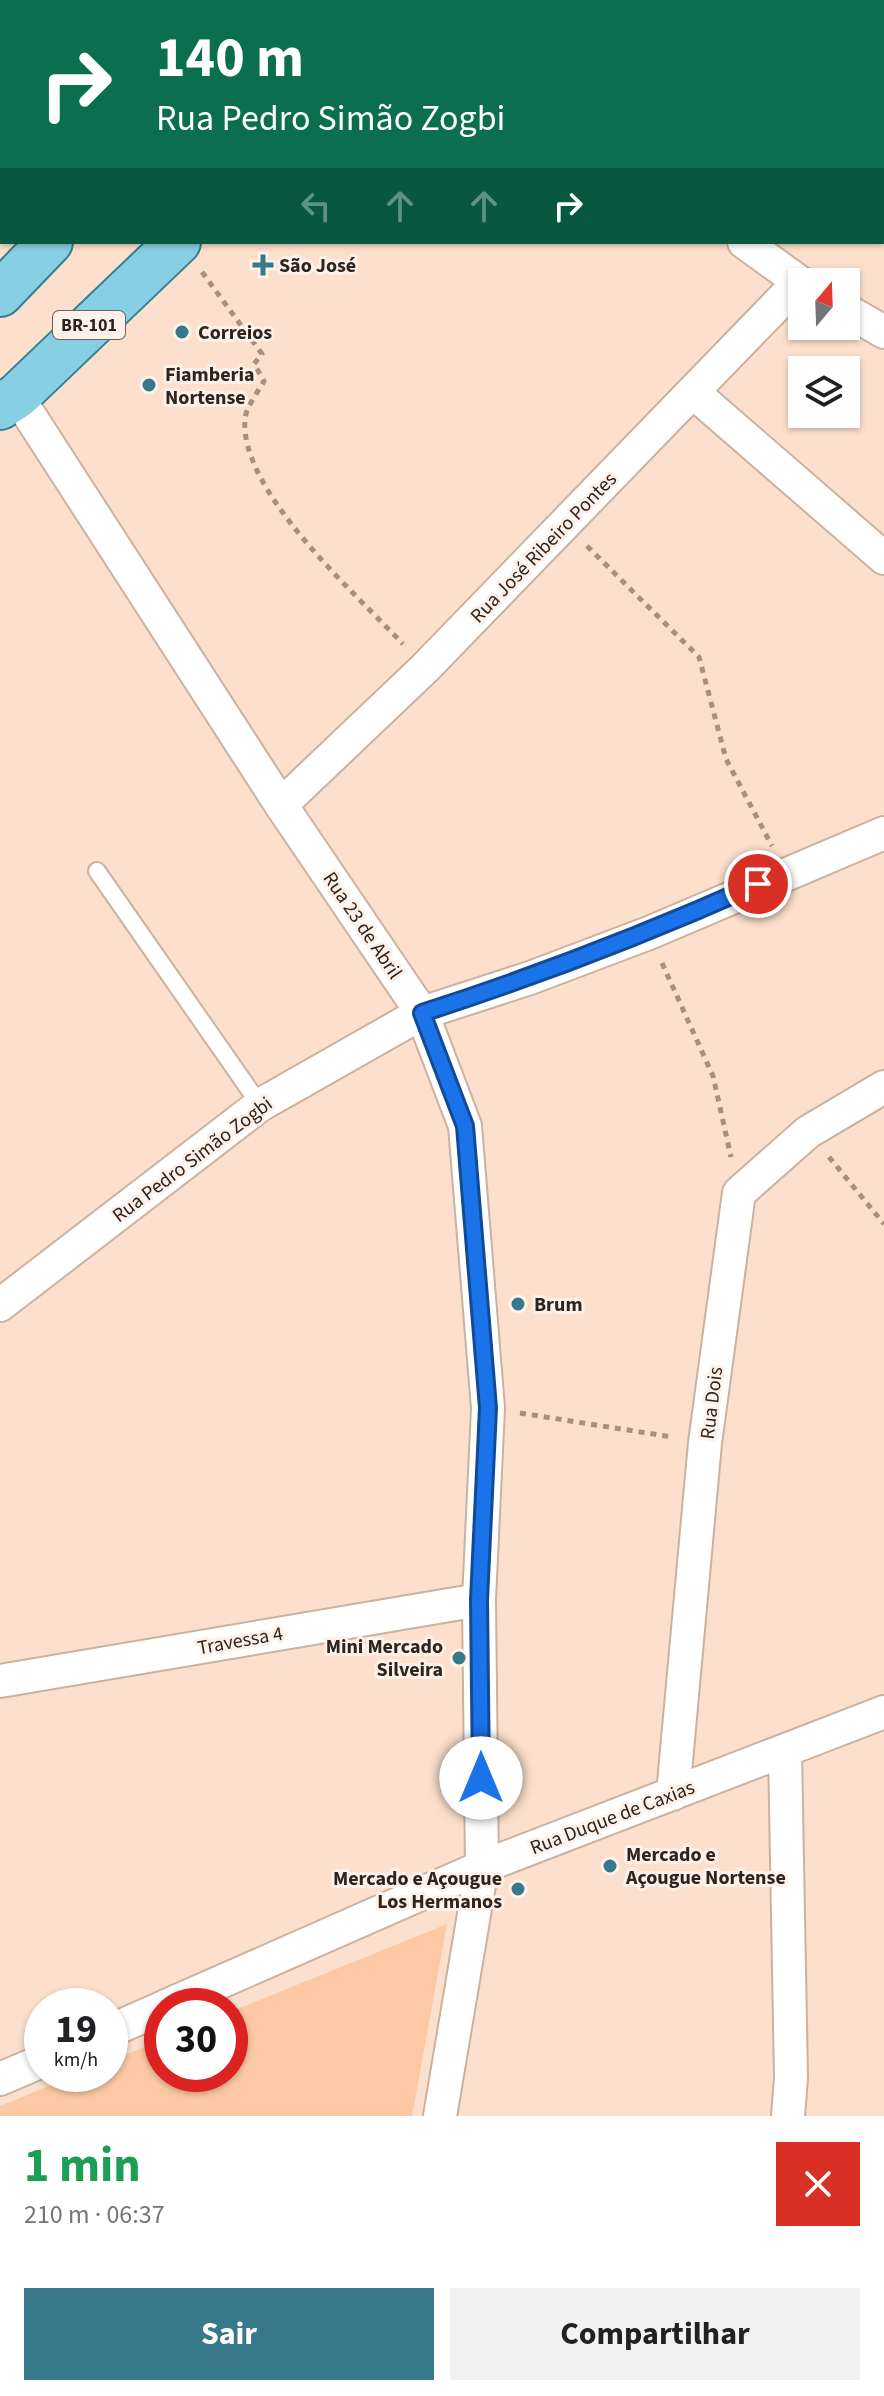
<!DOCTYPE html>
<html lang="pt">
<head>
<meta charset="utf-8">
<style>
	body { margin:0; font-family:"Source Sans 3",sans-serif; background:#f2f2f2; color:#202124; height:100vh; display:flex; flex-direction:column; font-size:30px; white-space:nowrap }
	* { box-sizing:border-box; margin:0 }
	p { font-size:26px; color:#757577 }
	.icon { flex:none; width:44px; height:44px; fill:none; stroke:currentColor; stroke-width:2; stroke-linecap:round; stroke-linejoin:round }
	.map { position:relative; height:2116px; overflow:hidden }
	.details { display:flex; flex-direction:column; background:#fff; flex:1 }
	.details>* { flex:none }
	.banner { position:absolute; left:0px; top:0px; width:884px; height:244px; box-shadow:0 2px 6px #0004; background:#0b6e4f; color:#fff; overflow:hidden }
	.needle { width:52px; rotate:19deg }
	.fabs { position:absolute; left:788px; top:268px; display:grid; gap:16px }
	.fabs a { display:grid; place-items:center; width:72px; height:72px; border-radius:0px; background:#fff; box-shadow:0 2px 6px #0004; font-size:40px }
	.speed { position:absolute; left:24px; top:1988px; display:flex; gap:16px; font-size:40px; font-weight:700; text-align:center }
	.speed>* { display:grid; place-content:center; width:104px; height:104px; border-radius:50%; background:#fff; box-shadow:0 2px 6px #0004; line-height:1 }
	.speed small { font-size:20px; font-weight:400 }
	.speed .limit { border:12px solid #d22; background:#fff; color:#111 }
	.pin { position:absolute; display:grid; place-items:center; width:68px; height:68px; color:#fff; margin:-34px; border:4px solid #fff; border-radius:50%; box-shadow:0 2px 8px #0007 }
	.me { position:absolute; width:88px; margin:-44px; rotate:0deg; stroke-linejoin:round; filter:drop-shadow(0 0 6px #0008) }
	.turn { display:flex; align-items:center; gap:28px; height:168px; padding:0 24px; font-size:36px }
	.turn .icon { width:104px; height:104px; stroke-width:2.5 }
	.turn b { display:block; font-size:56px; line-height:68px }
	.lanes { display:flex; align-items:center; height:76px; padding:0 24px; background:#0003; justify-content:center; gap:40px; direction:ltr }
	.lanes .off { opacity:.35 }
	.round { display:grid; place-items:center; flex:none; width:84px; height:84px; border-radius:0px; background:#f2f2f2 }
	.headline { display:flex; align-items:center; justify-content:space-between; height:136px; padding:0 24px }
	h1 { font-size:48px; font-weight:700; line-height:60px; color:#1e9e55 }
	.cta { display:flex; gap:16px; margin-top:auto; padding:16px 24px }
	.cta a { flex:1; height:92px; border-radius:0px; background:#37788b; color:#fff; font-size:32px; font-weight:700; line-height:92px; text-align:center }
	.cta a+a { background:#f2f2f2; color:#202124 }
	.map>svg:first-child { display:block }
	.green { fill:#fcc9a4 }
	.building { fill:#bfa592; stroke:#806857; stroke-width:2 }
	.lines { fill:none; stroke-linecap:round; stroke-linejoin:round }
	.lane-casing { stroke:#ccb19e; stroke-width:20 }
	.street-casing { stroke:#ccb19e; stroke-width:36 }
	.primary-casing { stroke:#347f91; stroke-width:48 }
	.path { stroke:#a59082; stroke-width:5; stroke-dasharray:6 6; stroke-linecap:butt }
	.lane { stroke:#fff; stroke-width:16 }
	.street { stroke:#fff; stroke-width:32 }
	.primary { stroke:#87d0e3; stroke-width:44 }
	.route-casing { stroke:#114b97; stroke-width:20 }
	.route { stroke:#1a73e8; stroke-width:14 }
	.poi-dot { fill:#37788b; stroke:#fdf1e9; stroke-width:3 }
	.labels { text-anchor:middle; stroke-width:6; stroke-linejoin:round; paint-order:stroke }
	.shield { fill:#fdf1e9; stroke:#6d625a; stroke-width:2 }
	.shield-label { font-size:18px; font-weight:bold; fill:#2f241d }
	.poi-label { font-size:20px; font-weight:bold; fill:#2f241d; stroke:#fdf1e9; text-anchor:start }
	.street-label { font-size:20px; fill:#2f241d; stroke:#fdf1e9 }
</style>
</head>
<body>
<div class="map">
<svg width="884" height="2116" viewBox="0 0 884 2116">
	<rect width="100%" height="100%" fill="#fce0cd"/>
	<path class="green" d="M447 1924 412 2116H0V2106L78 2074H110V2061L162 2040V2074H230V2012Z"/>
	<path class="building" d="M142 0H202L204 2H143Z"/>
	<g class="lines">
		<defs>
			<path id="lane" d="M219 0 221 2
				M97 871 260 1105"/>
			<path id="street" d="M114 0 116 2
				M744 242 802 284
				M846 310 884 332
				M694 393 884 558
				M17 396 281 805 422 1013 465 1126 488 1408 479 1600 482 1867 440 2116
				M281 805 425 668 799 282
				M0 1305 260 1105 422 1013 530 978 649 933 884 833
				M0 1681 479 1600
				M785 1751 791 2078 788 2116
				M673 1794 705 1443 739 1193 808 1132 884 1087
				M166 2006 482 1867 884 1712
				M110 2031 162 2008
				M0 2079 42 2061"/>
			<path id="primary" d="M309 2 312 0
				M448 2 451 0
				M0 294 50 242
				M0 407 17 396 178 242"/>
		</defs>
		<use href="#lane" class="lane-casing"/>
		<use href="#street" class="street-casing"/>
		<use href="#primary" class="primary-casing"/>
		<path class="path" d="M202 272 262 354 254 364 264 381C258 392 246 407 245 419 239 491 356 594 403 644
			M587 546 699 657 726 759 772 846
			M662 963 713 1076 731 1157
			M829 1157 884 1224
			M520 1413 672 1437"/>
		<use href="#lane" class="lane"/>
		<use href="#street" class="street"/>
		<use href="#primary" class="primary"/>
	</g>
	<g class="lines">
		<defs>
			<path id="route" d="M481 1778 479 1600 488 1408 465 1126 422 1013C537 976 648 933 758 884"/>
		</defs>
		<use href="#route" class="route-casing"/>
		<use href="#route" class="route"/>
	</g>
	<g class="poi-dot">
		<path d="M259 253h8v8h8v8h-8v8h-8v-8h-8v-8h8z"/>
		<circle cx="182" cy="332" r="8"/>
		<circle cx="149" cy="385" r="8"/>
		<circle cx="518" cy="1304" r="8"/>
		<circle cx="459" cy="1658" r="8"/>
		<circle cx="610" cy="1866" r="8"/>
		<circle cx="518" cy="1889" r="8"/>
	</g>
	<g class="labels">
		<rect class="shield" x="53" y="311" width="72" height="28" rx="6"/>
		<g class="shield-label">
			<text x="89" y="331">BR-101</text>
		</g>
		<g class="poi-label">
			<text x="279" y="272">São José</text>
			<text x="198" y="339">Correios</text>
			<text x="165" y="381">Fiamberia<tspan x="165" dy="23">Nortense</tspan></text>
			<text x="534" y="1311">Brum</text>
			<text x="443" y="1653" text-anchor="end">Mini Mercado<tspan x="443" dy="23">Silveira</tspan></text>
			<text x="626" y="1861">Mercado e<tspan x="626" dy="23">Açougue Nortense</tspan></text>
			<text x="502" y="1885" text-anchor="end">Mercado e Açougue<tspan x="502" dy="23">Los Hermanos</tspan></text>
		</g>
		<g class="street-label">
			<text transform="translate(543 547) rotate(-46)" y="7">Rua José Ribeiro Pontes</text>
			<text transform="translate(363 925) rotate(56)" y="7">Rua 23 de Abril</text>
			<text transform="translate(192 1159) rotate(-37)" y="7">Rua Pedro Simão Zogbi</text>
			<text transform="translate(711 1403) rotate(-83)" y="7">Rua Dois</text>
			<text transform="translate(240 1640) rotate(-10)" y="7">Travessa 4</text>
			<text transform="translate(612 1817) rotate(-21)" y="7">Rua Duque de Caxias</text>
		</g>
	</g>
</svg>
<div class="fabs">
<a><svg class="needle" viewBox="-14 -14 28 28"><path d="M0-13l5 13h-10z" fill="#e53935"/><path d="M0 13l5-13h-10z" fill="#757577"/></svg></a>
<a><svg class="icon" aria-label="layers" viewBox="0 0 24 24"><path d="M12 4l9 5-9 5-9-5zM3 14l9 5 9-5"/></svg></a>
</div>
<div class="speed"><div>19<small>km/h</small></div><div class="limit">30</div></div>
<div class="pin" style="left:758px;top:884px;background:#d93025"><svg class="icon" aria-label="arrive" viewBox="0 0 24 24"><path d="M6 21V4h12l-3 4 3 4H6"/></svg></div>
<svg class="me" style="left:481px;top:1778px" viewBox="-20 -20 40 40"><circle r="19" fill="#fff"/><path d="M0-13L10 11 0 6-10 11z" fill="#1a73e8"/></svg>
<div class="banner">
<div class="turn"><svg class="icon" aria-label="right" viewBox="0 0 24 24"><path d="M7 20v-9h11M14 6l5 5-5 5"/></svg><div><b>140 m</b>Rua Pedro Simão Zogbi</div></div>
<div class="lanes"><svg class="icon off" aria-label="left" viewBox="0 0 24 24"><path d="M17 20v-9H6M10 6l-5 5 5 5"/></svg><svg class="icon off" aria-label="ahead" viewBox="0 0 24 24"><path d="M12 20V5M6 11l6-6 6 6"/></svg><svg class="icon off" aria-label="ahead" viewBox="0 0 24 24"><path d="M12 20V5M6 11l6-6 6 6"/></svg><svg class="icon" aria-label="right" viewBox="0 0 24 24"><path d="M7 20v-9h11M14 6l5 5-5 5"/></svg></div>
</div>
</div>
<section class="details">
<div class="headline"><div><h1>1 min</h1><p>210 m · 06:37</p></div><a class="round" style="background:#d93025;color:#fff"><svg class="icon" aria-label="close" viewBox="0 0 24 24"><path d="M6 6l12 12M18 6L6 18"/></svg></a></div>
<div class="cta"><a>Sair</a><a>Compartilhar</a></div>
</section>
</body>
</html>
